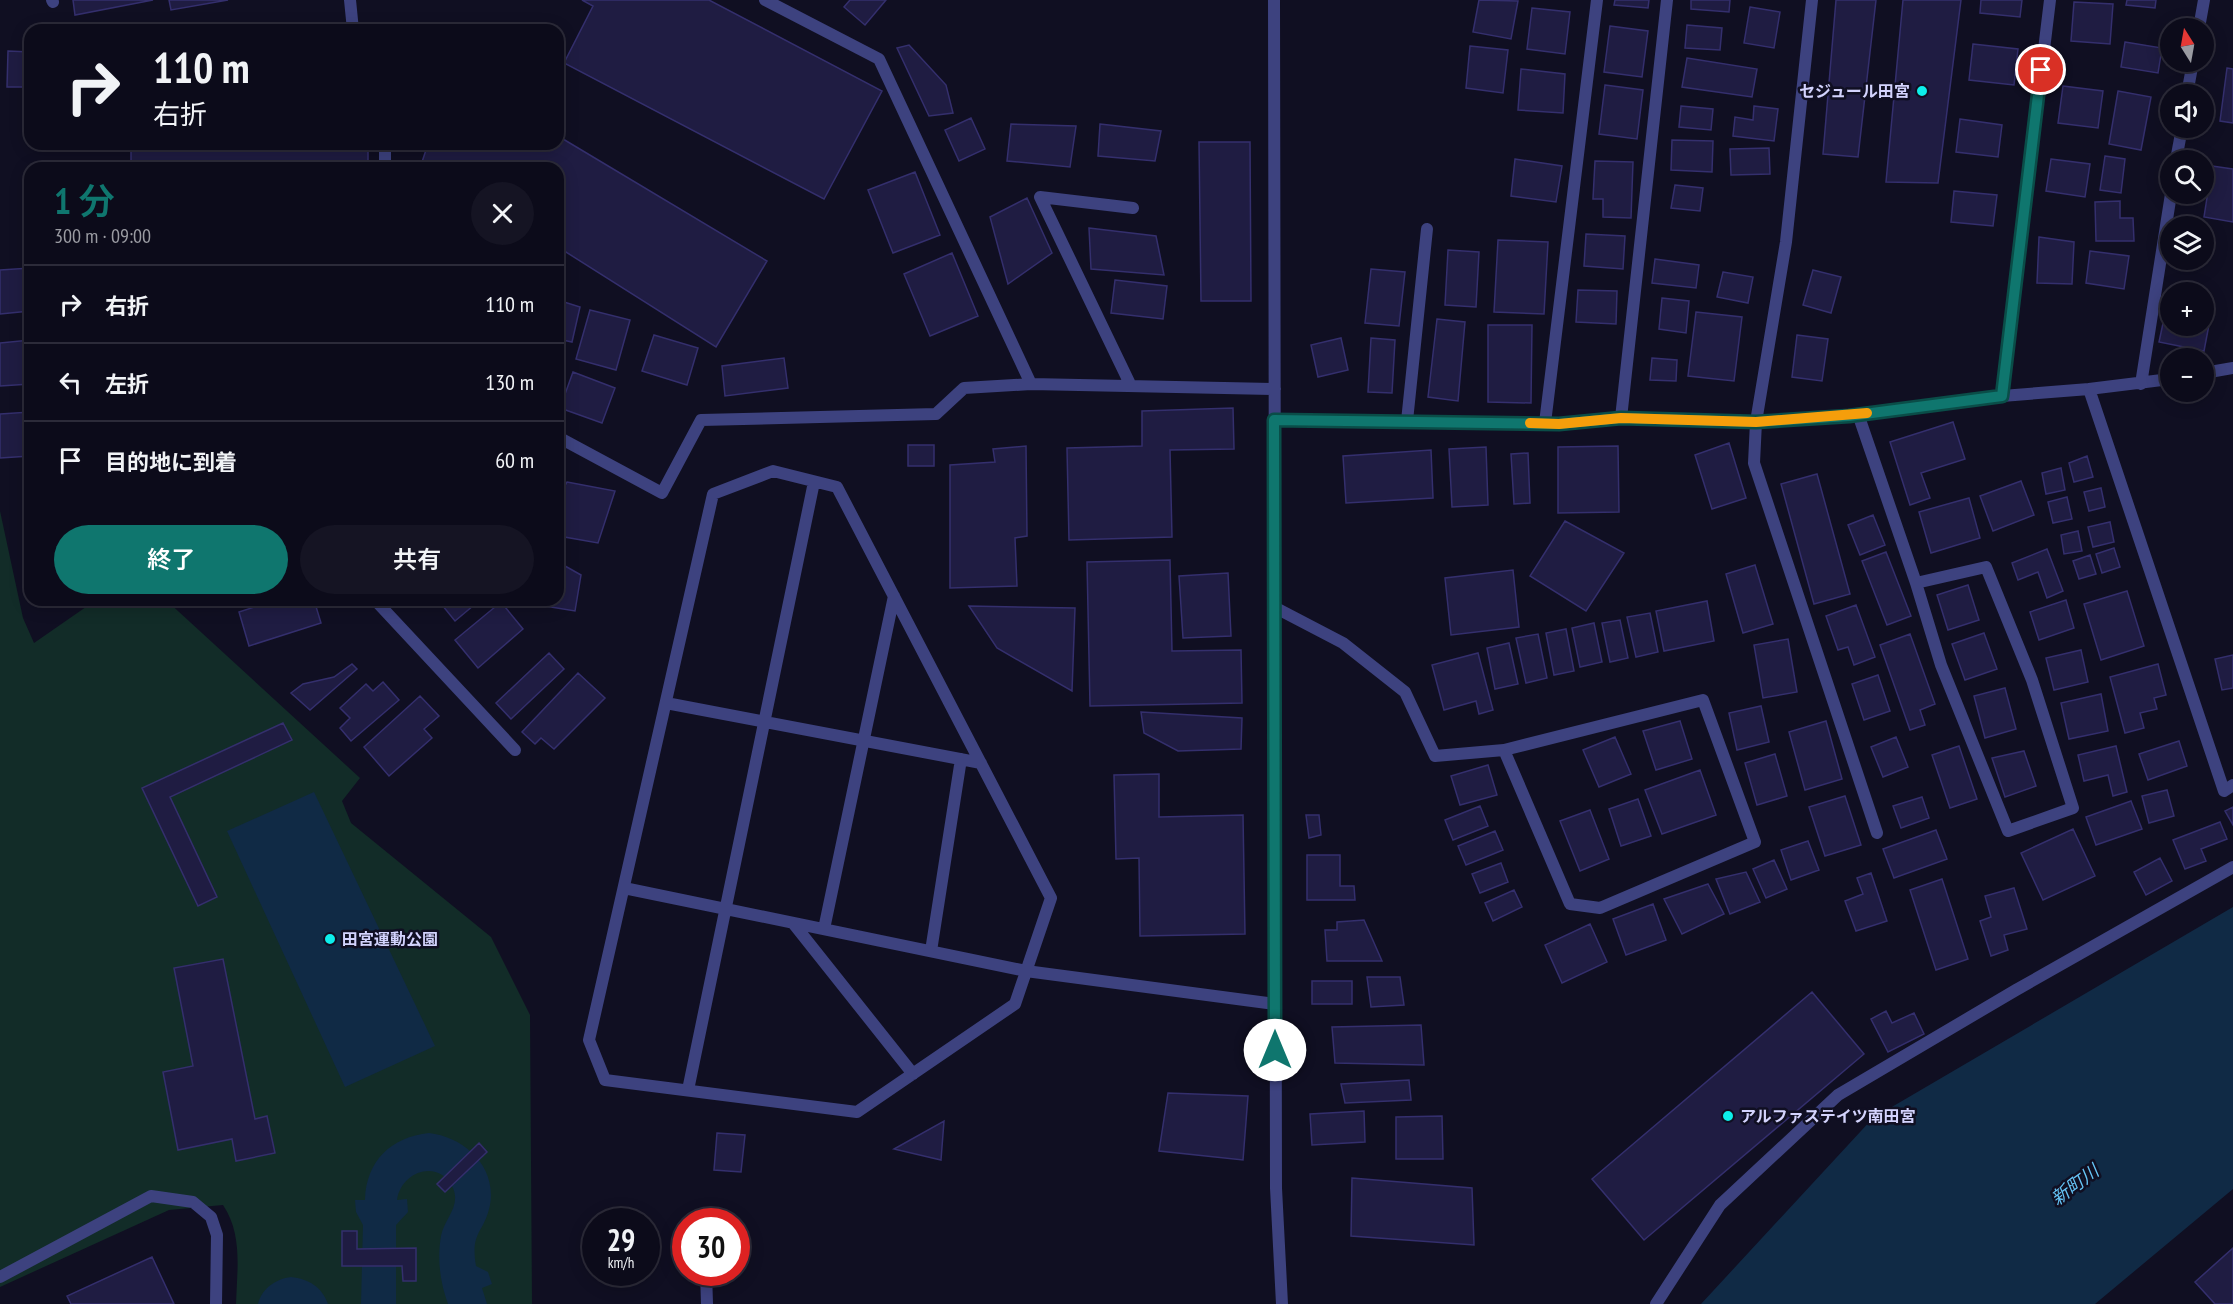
<!DOCTYPE html>
<html lang="ja">
<head>
<meta charset="utf-8">
<style>
	body { margin:0; font-family:"PT Sans Narrow","Noto Sans JP",sans-serif; background:#151423; color:#f1f3f6; height:100vh; display:flex; flex-direction:column; font-size:22px; white-space:nowrap }
	* { box-sizing:border-box; margin:0 }
	p { font-size:20px; color:#9a9ba2 }
	.icon { flex:none; width:33px; height:33px; fill:none; stroke:currentColor; stroke-width:2; stroke-linecap:round; stroke-linejoin:round }
	.map { position:relative; flex:1; overflow:hidden }
	.panel { position:absolute; left:24px; top:162px; width:540px; height:444px; display:flex; flex-direction:column; background:#0c0b1a; border-radius:18px; box-shadow:0 3px 15px #0003,0 0 0 2px #2c2b39 }
	.panel>* { flex:none }
	.top-card { position:absolute; left:24px; top:24px; width:540px; height:126px; border-radius:18px; box-shadow:0 3px 15px #0003,0 0 0 2px #2c2b39; background:#0c0b1a; color:#f1f3f6; overflow:hidden }
	.needle { width:39px; rotate:349deg }
	.buttons { position:absolute; left:2160px; top:18px; display:grid; gap:12px }
	.buttons a { display:grid; place-items:center; width:54px; height:54px; border-radius:50%; background:#0c0b1a; box-shadow:0 3px 15px #0003,0 0 0 2px #2c2b39; font-size:30px }
	.speed { position:absolute; left:582px; top:1208px; display:flex; gap:12px; font-size:30px; font-weight:700; text-align:center }
	.speed>* { display:grid; place-content:center; width:78px; height:78px; border-radius:50%; background:#0c0b1a; box-shadow:0 3px 15px #0003,0 0 0 2px #2c2b39; line-height:1 }
	.speed small { font-size:15px; font-weight:400 }
	.speed .limit { border:9px solid #d22; background:#fff; color:#111 }
	.pin { position:absolute; display:grid; place-items:center; width:51px; height:51px; color:#fff; margin:-26px; border:3px solid #fff; border-radius:50%; box-shadow:0 2px 6px #0007 }
	.me { position:absolute; width:66px; margin:-33px; rotate:0deg; stroke-linejoin:round; filter:drop-shadow(0 0 4px #0008) }
	.turn { display:flex; align-items:center; gap:21px; height:126px; padding:0 30px; font-size:27px }
	.turn .icon { width:78px; height:78px; stroke-width:2.5 }
	.turn b { display:block; font-size:42px; line-height:51px }
	.round { display:grid; place-items:center; flex:none; width:63px; height:63px; border-radius:32px; background:#151423 }
	.overview { display:flex; align-items:center; justify-content:space-between; height:102px; padding:0 30px }
	h1 { font-size:36px; font-weight:600; line-height:45px; color:#0f766e }
	.cta { display:flex; gap:12px; margin-top:auto; padding:12px 30px }
	.cta a { flex:1; height:69px; border-radius:36px; background:#0f766e; color:#fff; font-size:24px; font-weight:600; line-height:69px; text-align:center }
	.cta a+a { background:#151423; color:#f1f3f6 }
	ul { padding:0; list-style:none }
	li { display:flex; align-items:center; gap:18px; height:78px; padding:0 30px; border-top:2px solid #2c2b39 }
	li div { flex:1 }
	li b { display:block; font-size:22px }
	li em { font-style:normal }
	.map>svg:first-child { display:block }
	.green { fill:#122c28 }
	.water { fill:#102a45 }
	.building { fill:#1f1c42; stroke:#342f6d; stroke-width:1.5 }
	.lines { fill:none; stroke-linecap:round; stroke-linejoin:round }
	.lane { stroke:#3d427f; stroke-width:12 }
	.street { stroke:#3d427f; stroke-width:12 }
	.route-casing { stroke:#0a4d48; stroke-width:15 }
	.route { stroke:#0f766e; stroke-width:10 }
	.slow { stroke:#f59e0b; stroke-width:10 }
	.poi-dot { fill:#0deeea; stroke:#100f22; stroke-width:2 }
	.labels { text-anchor:middle; stroke-width:5; stroke-linejoin:round; paint-order:stroke }
	.poi-label { font-size:16px; font-weight:bold; fill:#d3d3fd; stroke:#100f22; text-anchor:start }
	.water-label { font-size:18px; font-style:italic; fill:#66c5f7; stroke:#100f22 }
</style>
</head>
<body>
<div class="map">
<svg width="2233" height="1304" viewBox="0 0 2233 1304">
	<rect width="100%" height="100%" fill="#100f22"/>
	<path class="green" d="M0 511 23 618 34 643 96 600H166L360 778 342 801 351 823 491 937 530 1015 532 1304H236C237 1270 243 1235 223 1205L169 1210 0 1287Z"/>
	<path class="water" d="M314 792 435 1046 345 1087 227 831Z
		M2233 907V1189L2095 1304H1701L1873 1118Z
		M429 1133C464 1137 497 1166 490 1205 484 1234 470 1231 476 1266L488 1272 492 1284 482 1288 487 1304H448C440 1282 437 1259 441 1236 444 1219 461 1207 453 1188 439 1158 401 1171 397 1200L407 1199 408 1212 396 1225V1304H361L363 1225 356 1212 355 1200H365C366 1161 391 1137 429 1133Z
		M291 1277C309 1279 322 1287 328 1304H258C262 1288 276 1279 291 1277Z"/>
	<path class="building" d="M73 0H153L75 15Z
		M169 0H228L171 10Z
		M582 0H709L882 91 824 199 564 63 593 6Z
		M850 0H886L865 25 844 7Z
		M1479 0 1518 1 1511 39 1473 32Z
		M1615 0H1649L1648 8 1614 5Z
		M1691 0H1730L1729 12 1691 9Z
		M1836 0H1876L1858 157 1823 154Z
		M1903 0H1961L1938 183 1886 182Z
		M1981 0H2022L2020 17 1980 13Z
		M2127 0H2156L2155 8 2126 5Z
		M2074 2 2113 4 2110 44 2071 41Z
		M1750 7 1780 12 1774 48 1744 43Z
		M1532 8 1570 12 1565 54 1527 49Z
		M1687 25 1722 28 1720 50 1685 48Z
		M1610 26 1648 31 1642 77 1604 72Z
		M2125 42 2162 48 2158 73 2121 67Z
		M1973 44 2018 49 2014 85 1969 80Z
		M909 45 946 85 953 113 929 116 897 48Z
		M1470 46 1508 50 1503 93 1466 88Z
		M8 51 30 52V87H7Z
		M1687 58 1757 69 1752 97 1682 87Z
		M2227 68 2233 69V123L2220 121Z
		M1521 69 1565 74 1563 113 1518 110Z
		M1605 85 1643 90 1637 139 1599 134Z
		M2063 86 2103 91 2098 128 2058 123Z
		M2118 91 2151 97 2141 150 2109 144Z
		M1681 106 1713 109 1711 130 1679 127Z
		M1754 106 1778 109 1774 141 1733 136 1735 117 1753 120Z
		M971 118 985 149 959 161 945 130Z
		M1960 119 2002 125 1998 157 1956 152Z
		M1011 124 1076 126 1070 167 1007 161Z
		M1100 124 1161 131 1155 161 1098 156Z
		M558 136 767 261 716 347 558 247V168H432L422 162 428 144H558Z
		M1672 140 1713 141 1712 172 1671 170Z
		M1199 142H1250L1251 301H1201Z
		M131 144H368V168H131Z
		M1769 148 1770 174 1731 175 1730 149Z
		M2105 156 2125 159 2121 193 2100 190Z
		M1515 159 1562 166 1556 202 1511 196Z
		M2051 159 2090 164 2085 197 2046 191Z
		M1595 161 1633 162 1631 218 1603 217V199H1593Z
		M2212 166 2233 169V222L2204 217Z
		M915 172 940 235 893 253 868 190Z
		M1675 185 1703 188 1700 211 1671 208Z
		M1954 191 1997 195 1993 226 1951 222Z
		M1027 198 1052 253 1008 284 990 217Z
		M2120 201V218H2133L2134 241H2096L2095 202Z
		M1089 228 1156 236 1164 275 1091 269Z
		M1586 234 1625 236 1623 269 1584 266Z
		M2039 237 2074 242 2072 284 2037 283Z
		M1498 240 1548 242 1544 314 1494 312Z
		M1448 250 1479 252 1476 307 1445 305Z
		M2090 251 2129 256 2124 289 2086 283Z
		M952 253 978 316 930 336 904 274Z
		M1655 259 1699 265 1696 288 1652 283Z
		M30 268V311L0 314V270Z
		M1371 269 1405 272 1399 326 1365 323Z
		M1813 270 1841 277 1831 313 1803 305Z
		M1723 272 1753 277 1748 303 1717 297Z
		M1115 280 1167 286 1163 319 1111 313Z
		M1578 290 1617 291 1616 324 1576 322Z
		M1662 298 1689 301 1686 333 1659 329Z
		M2168 300 2170 326H2204V307L2212 309 2204 351 2159 342Z
		M561 301 580 307 572 342 558 339V311Z
		M590 310 630 320 616 370 576 359Z
		M1696 312 1742 317 1734 381 1688 376Z
		M1437 319 1465 322 1458 401 1428 397Z
		M1488 325H1532L1531 403 1488 402Z
		M654 335 698 348 687 385 642 371Z
		M1797 335 1828 339 1822 381 1792 377Z
		M1341 338 1348 370 1318 377 1311 345Z
		M1371 338 1395 340 1392 393 1368 392Z
		M30 340V384L0 386V343Z
		M784 358 788 388 725 396 722 366Z
		M1652 358 1677 360 1676 381 1650 380Z
		M573 372 615 388 602 423 560 408Z
		M1233 408 1234 449 1170 450 1172 537 1069 540 1067 448 1142 446V411Z
		M30 412V456L0 458V414Z
		M1953 422 1965 459 1921 473 1930 498 1910 505 1890 442Z
		M1729 443 1746 498 1712 509 1695 455Z
		M908 445H934V466H908Z
		M1026 446 1027 536 1015 538 1017 586 950 588V465L995 462 993 449Z
		M1618 446 1619 512 1558 513V447Z
		M1486 447 1488 505 1452 507 1449 449Z
		M1431 450 1433 498 1346 503 1343 456Z
		M1528 453 1530 503 1514 504 1511 454Z
		M2087 456 2093 477 2074 482 2069 463Z
		M2061 468 2065 490 2046 494 2042 473Z
		M1817 474 1850 594 1814 604 1781 484Z
		M2021 481 2034 515 1993 531 1980 496Z
		M567 482 615 491 598 543 559 536 558 497Z
		M2101 488 2105 507 2089 511 2084 492Z
		M2067 497 2072 519 2053 523 2048 502Z
		M1969 498 1980 538 1931 553 1919 512Z
		M1873 515 1885 545 1860 555 1848 525Z
		M1565 521 1624 553 1586 611 1530 576Z
		M2110 522 2114 542 2093 547 2088 527Z
		M2078 531 2082 551 2064 554 2061 535Z
		M2114 548 2120 567 2102 573 2096 554Z
		M2047 549 2063 591 2047 598 2038 572 2018 580 2012 563Z
		M1886 552 1911 616 1887 625 1862 561Z
		M2090 555 2096 574 2079 579 2073 561Z
		M1170 560 1172 651 1241 650 1242 703 1090 706 1087 562Z
		M558 562 581 575 575 611 545 606 544 600H558Z
		M1755 565 1773 624 1743 633 1726 574Z
		M1513 570 1519 627 1451 635 1445 578Z
		M1228 573 1231 636 1183 638 1179 576Z
		M1968 585 1979 620 1948 630 1937 595Z
		M2127 591 2144 646 2101 660 2084 604Z
		M276 600H314L321 623 249 646 239 612Z
		M438 600H480L455 621Z
		M2066 600 2074 628 2039 640 2030 612Z
		M1707 601 1714 641 1664 651 1656 611Z
		M501 602 523 629 478 668 455 640Z
		M1856 605 1875 657 1854 665 1848 647 1838 650 1826 616Z
		M969 606 1075 608 1072 691 997 648Z
		M1650 613 1658 652 1636 657 1627 617Z
		M1620 620 1628 658 1610 662 1602 623Z
		M1594 623 1602 662 1580 667 1572 628Z
		M1566 629 1574 671 1554 675 1546 633Z
		M1984 633 1997 669 1965 680 1952 644Z
		M1538 634 1547 678 1526 683 1516 638Z
		M1910 634 1935 704 1920 710 1925 725 1910 730 1880 645Z
		M1788 639 1797 692 1763 698 1754 645Z
		M1509 643 1518 684 1495 689 1487 648Z
		M2081 650 2088 682 2054 690 2046 658Z
		M549 653 564 669 511 719 496 703Z
		M1478 653 1493 710 1479 714 1476 701 1444 710 1432 665Z
		M2233 655V688L2222 690 2215 659Z
		M352 664 357 669 310 710 291 693 303 684 334 677Z
		M2158 664 2166 695 2154 698 2157 709 2140 713 2144 728 2125 733 2110 677Z
		M578 673 605 698 554 749 541 738 535 744 522 732Z
		M1878 675 1890 711 1864 720 1852 684Z
		M383 682 399 700 351 741 340 728 350 718 340 708 366 684 373 691Z
		M2005 688 2016 729 1985 738 1974 696Z
		M2101 694 2108 731 2069 739 2061 703Z
		M420 696 439 716 424 729 432 738 389 776 364 747Z
		M1761 706 1769 742 1737 750 1729 713Z
		M1141 712 1242 718 1241 749 1178 751 1144 733Z
		M1680 721 1692 759 1656 770 1643 731Z
		M1826 721 1842 779 1805 790 1789 732Z
		M283 723 292 740 170 797 217 897 198 906 142 788Z
		M1615 737 1631 774 1599 787 1583 750Z
		M1896 737 1908 767 1883 777 1871 747Z
		M2179 741 2187 766 2148 780 2139 754Z
		M1959 746 1977 799 1950 808 1932 755Z
		M2116 746 2127 792 2113 796 2108 775 2084 781 2078 755Z
		M2024 751 2036 786 2005 797 1992 758Z
		M1775 754 1787 796 1757 805 1745 763Z
		M1488 765 1497 795 1460 805 1451 776Z
		M1700 770 1716 815 1662 834 1645 790Z
		M1159 774V817L1243 815 1245 934 1140 936 1139 858 1116 859 1114 775Z
		M2167 790 2174 816 2149 823 2142 796Z
		M1845 796 1861 845 1825 856 1809 807Z
		M1922 797 1929 818 1901 828 1893 806Z
		M1638 799 1651 836 1621 846 1609 809Z
		M2131 801 2142 829 2096 845 2086 817Z
		M1480 806 1488 826 1453 840 1445 820Z
		M2233 807V825L2225 811Z
		M1590 810 1609 859 1580 871 1560 821Z
		M1306 815H1319L1321 835 1309 838Z
		M2220 822 2227 839 2201 849 2206 861 2185 869 2173 840Z
		M2073 829 2095 876 2043 900 2021 853Z
		M1936 830 1947 859 1894 878 1883 849Z
		M1495 831 1503 850 1466 865 1458 846Z
		M1808 841 1819 870 1791 880 1781 850Z
		M1307 855H1340V886H1354L1355 900H1307Z
		M2160 858 2172 881 2146 895 2134 872Z
		M1774 860 1787 889 1766 898 1753 869Z
		M1501 863 1508 882 1480 893 1472 874Z
		M1746 872 1760 902 1730 914 1716 879Z
		M1871 873 1887 921 1856 931 1845 901 1863 894 1857 878Z
		M1942 879 1968 959 1936 970 1910 890Z
		M1708 884 1724 914 1682 934 1664 899Z
		M2014 888 2027 929 2004 935 2008 950 1991 956 1980 921 1991 917 1985 896Z
		M1514 890 1522 907 1493 921 1485 903Z
		M1653 904 1666 940 1626 955 1613 919Z
		M1364 920 1382 961H1327L1325 930H1337V922Z
		M1590 924 1607 962 1562 983 1545 945Z
		M223 959 255 1119 267 1116 275 1153 236 1161 232 1139 178 1150 163 1072 193 1066 174 968Z
		M1367 977H1400L1404 1005 1371 1007Z
		M1312 981H1352V1004H1312Z
		M1812 992 1864 1054 1644 1240 1592 1179Z
		M1886 1011 1892 1023 1914 1013 1924 1034 1888 1052 1871 1019Z
		M1421 1025 1424 1065 1335 1063 1332 1027Z
		M1409 1080 1411 1100 1345 1103 1341 1084Z
		M1168 1093 1248 1096 1243 1160 1159 1151Z
		M1364 1111 1365 1142 1312 1145 1310 1114Z
		M1442 1116 1443 1159H1396V1117Z
		M944 1121 941 1160 894 1149Z
		M717 1133 745 1135 741 1172 714 1170Z
		M479 1143 487 1152 445 1192 437 1184Z
		M1352 1178 1472 1188 1474 1245 1351 1236Z
		M342 1231H357V1249L416 1248V1281H403L402 1266H342Z
		M2233 1248V1304H2215L2195 1282Z
		M152 1257 174 1304H71L67 1296Z"/>
	<g class="lines">
		<path class="lane" d="M773 471 837 487 1051 898 1015 1004 857 1112 605 1080 589 1040 713 494Z
			M666 703 981 763
			M624 888 1026 971 1275 1004
			M793 923 913 1074
			M824 929 894 596
			M931 951 961 759
			M688 1090 814 482
			M0 1277 151 1196 193 1202 211 1217 217 1235 216 1304"/>
		<path class="street" d="M52 0 53 2
			M350 0 353 30
			M765 0 879 59 1031 384
			M1274 0 1276 1188 1282 1304
			M1812 0 1786 242 1756 422 1754 463 1877 833
			M2199 28 2204 0
			M2187 94 2193 62
			M2176 160 2182 128
			M385 168V144
			M2204 373 2233 368
			M2141 384 2171 194
			M1131 386 1040 197 1133 208
			M2089 389 2170 379
			M2002 396 2050 0
			M1858 414 1916 583 1941 665 2008 831 2073 808 2032 680 1986 567 1916 583
			M1621 418 1667 0
			M1274 420 1559 424 1621 418 1756 422 1849 416 2002 396 2089 389 2224 791 2233 785
			M1407 421 1427 229
			M1545 423 1597 0
			M558 437 662 493 701 420 936 414 964 388 1031 384 1275 389
			M375 600 515 750
			M1274 607 1343 643 1405 692 1435 756 1504 750 1570 904 1600 908 1755 842 1703 700 1504 750
			M706 1272 707 1304
			M1656 1304 1720 1205 1838 1095 2016 990 2233 867"/>
	</g>
	<g class="lines">
		<defs>
			<path id="route" d="M1275 1050 1274 420 1559 424 1621 418 1756 422 1849 416 2002 396 2041 70"/>
		</defs>
		<use href="#route" class="route-casing"/>
		<use href="#route" class="route"/>
		<path class="slow" d="M1530 423 1559 424 1621 418 1756 422 1867 413"/>
	</g>
	<g class="poi-dot">
		<circle cx="1922" cy="91" r="6"/>
		<circle cx="330" cy="939" r="6"/>
		<circle cx="1728" cy="1116" r="6"/>
	</g>
	<g class="labels">
		<g class="poi-label">
			<text x="1910" y="97" text-anchor="end">セジュール田宮</text>
			<text x="342" y="945">田宮運動公園</text>
			<text x="1740" y="1122">アルファステイツ南田宮</text>
		</g>
		<g class="water-label">
			<text transform="translate(2075 1185) rotate(-37)" y="6">新町川</text>
		</g>
	</g>
</svg>
<div class="buttons">
<a><svg class="needle" viewBox="-14 -14 28 28"><path d="M0-13l5 13h-10z" fill="#e53935"/><path d="M0 13l5-13h-10z" fill="#9a9ba2"/></svg></a>
<a><svg class="icon" aria-label="sound" viewBox="0 0 24 24"><path d="M4 9h4l5-4v14l-5-4H4zM17 9q2 3 0 6"/></svg></a>
<a><svg class="icon" aria-label="search" viewBox="0 0 24 24"><circle cx="10" cy="10" r="6"/><path d="M15 15l6 6"/></svg></a>
<a><svg class="icon" aria-label="layers" viewBox="0 0 24 24"><path d="M12 4l9 5-9 5-9-5zM3 14l9 5 9-5"/></svg></a>
<a>+</a>
<a>−</a>
</div>
<div class="speed"><div>29<small>km/h</small></div><div class="limit">30</div></div>
<div class="pin" style="left:2041px;top:70px;background:#d93025"><svg class="icon" aria-label="arrive" viewBox="0 0 24 24"><path d="M6 21V4h12l-3 4 3 4H6"/></svg></div>
<svg class="me" style="left:1275px;top:1050px" viewBox="-20 -20 40 40"><circle r="19" fill="#fff"/><path d="M0-13L10 11 0 6-10 11z" fill="#0f766e"/></svg>
<div class="top-card">
<div class="turn"><svg class="icon" aria-label="right" viewBox="0 0 24 24"><path d="M7 20v-9h11M14 6l5 5-5 5"/></svg><div><b>110 m</b>右折</div></div>
</div>
<section class="panel">
<div class="overview"><div><h1>1 分</h1><p>300 m · 09:00</p></div><a class="round"><svg class="icon" aria-label="close" viewBox="0 0 24 24"><path d="M6 6l12 12M18 6L6 18"/></svg></a></div>
<ul>
<li><svg class="icon" aria-label="right" viewBox="0 0 24 24"><path d="M7 20v-9h11M14 6l5 5-5 5"/></svg><div><b>右折</b></div><em>110 m</em></li>
<li><svg class="icon" aria-label="left" viewBox="0 0 24 24"><path d="M17 20v-9H6M10 6l-5 5 5 5"/></svg><div><b>左折</b></div><em>130 m</em></li>
<li><svg class="icon" aria-label="arrive" viewBox="0 0 24 24"><path d="M6 21V4h12l-3 4 3 4H6"/></svg><div><b>目的地に到着</b></div><em>60 m</em></li>
</ul>
<div class="cta"><a>終了</a><a>共有</a></div>
</section>
</div>
</body>
</html>
